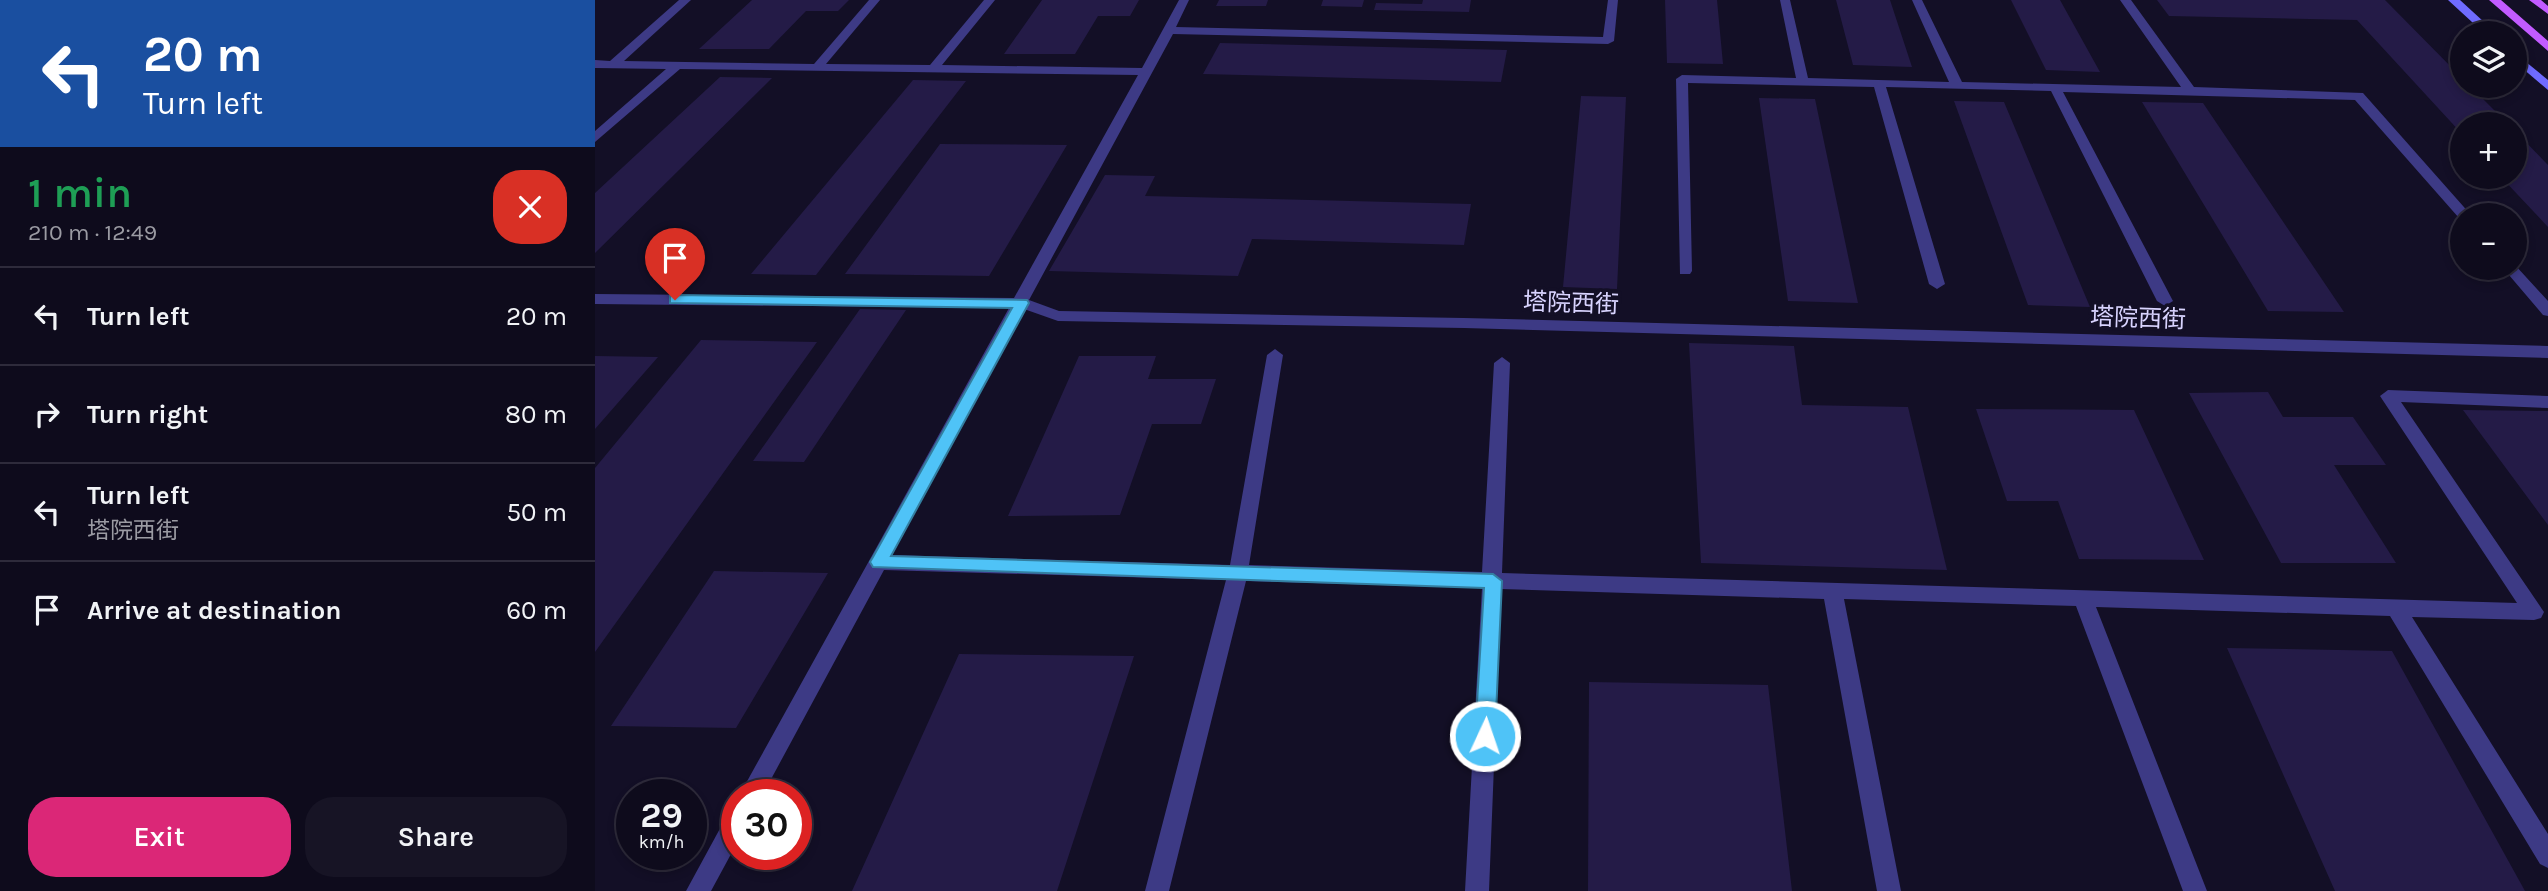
<!DOCTYPE html>
<html lang="en">
<head>
<meta charset="utf-8">
<style>
	body { margin:0; font-family:Karla,"Noto Sans SC",sans-serif; background:#171425; color:#f1f3f6; height:100vh; display:flex; flex-direction:column; font-size:26px; white-space:nowrap }
	* { box-sizing:border-box; margin:0 }
	p { font-size:23px; color:#9b9ba3 }
	.icon { flex:none; width:38px; height:38px; fill:none; stroke:currentColor; stroke-width:2; stroke-linecap:round; stroke-linejoin:round }
	.map { position:relative; flex:1; overflow:hidden }
	.details { display:flex; flex-direction:column; background:#0e0b1c; width:595px }
	.details>* { flex:none }
	.banner { background:#1a4fa0; color:#fff; overflow:hidden }
	.tools { position:absolute; left:1855px; top:21px; display:grid; gap:14px }
	.tools a { display:grid; place-items:center; width:77px; height:77px; border-radius:50%; background:#0e0b1c; box-shadow:0 4px 10px #0003,0 0 0 2px #2e2b3b; font-size:35px }
	.speed { position:absolute; left:21px; top:779px; display:flex; gap:14px; font-size:35px; font-weight:700; text-align:center }
	.speed>* { display:grid; place-content:center; width:91px; height:91px; border-radius:50%; background:#0e0b1c; box-shadow:0 4px 10px #0003,0 0 0 2px #2e2b3b; line-height:1 }
	.speed small { font-size:18px; font-weight:400 }
	.speed .limit { border:10px solid #d22; background:#fff; color:#111 }
	.pin { position:absolute; display:grid; place-items:center; width:60px; height:60px; color:#fff; margin:-72px -30px; border-radius:50% 50% 50% 0; rotate:-45deg; box-shadow:0 0 7px #0007 }
	.pin .icon { rotate:45deg }
	.me { position:absolute; width:77px; margin:-38px; rotate:3deg; stroke-linejoin:round; filter:drop-shadow(0 0 5px #0008) }
	.turn { display:flex; align-items:center; gap:24px; height:147px; padding:0 28px; font-size:32px }
	.turn .icon { width:91px; height:91px; stroke-width:2.5 }
	.turn b { display:block; font-size:49px; line-height:60px }
	.round { display:grid; place-items:center; flex:none; width:74px; height:74px; border-radius:28px; background:#171425 }
	.headline { display:flex; align-items:center; justify-content:space-between; height:119px; padding:0 28px }
	h1 { font-size:42px; font-weight:600; line-height:52px; color:#1e9e55 }
	.primary-button { display:flex; gap:14px; margin-top:auto; padding:14px 28px }
	.primary-button a { flex:1; height:80px; border-radius:28px; background:#db2777; color:#fff; font-size:28px; font-weight:600; line-height:80px; text-align:center }
	.primary-button a+a { background:#171425; color:#f1f3f6 }
	ul { padding:0; list-style:none }
	li { display:flex; align-items:center; gap:21px; height:98px; padding:0 28px; border-top:2px solid #2e2b3b }
	li div { flex:1 }
	li b { display:block; font-size:26px }
	li em { font-style:normal }
	main { display:flex; flex:1; min-height:0 }
	.map>svg:first-child { display:block }
	.building { fill:#241b47 }
	.lines { fill:none; stroke-linecap:round; stroke-linejoin:round }
	.street { fill:#3d3a85; fill-rule:evenodd }
	.secondary { fill:#6f6bff; fill-rule:evenodd }
	.primary { fill:#c25bff; fill-rule:evenodd }
	.route { fill:#4fc3f7; stroke:#337fa1; stroke-width:2 }
	.labels { text-anchor:middle; stroke-width:7; stroke-linejoin:round; paint-order:stroke }
	.street-label { font-size:24px; fill:#d9d4ff; stroke:#130f26 }
</style>
</head>
<body>
<main>
<section class="details">
<div class="banner">
<div class="turn"><svg class="icon" aria-label="left" viewBox="0 0 24 24"><path d="M17 20v-9H6M10 6l-5 5 5 5"/></svg><div><b>20 m</b>Turn left</div></div>
</div>
<div class="headline"><div><h1>1 min</h1><p>210 m · 12:49</p></div><a class="round" style="background:#d93025;color:#fff"><svg class="icon" aria-label="close" viewBox="0 0 24 24"><path d="M6 6l12 12M18 6L6 18"/></svg></a></div>
<ul>
<li><svg class="icon" aria-label="left" viewBox="0 0 24 24"><path d="M17 20v-9H6M10 6l-5 5 5 5"/></svg><div><b>Turn left</b></div><em>20 m</em></li>
<li><svg class="icon" aria-label="right" viewBox="0 0 24 24"><path d="M7 20v-9h11M14 6l5 5-5 5"/></svg><div><b>Turn right</b></div><em>80 m</em></li>
<li><svg class="icon" aria-label="left" viewBox="0 0 24 24"><path d="M17 20v-9H6M10 6l-5 5 5 5"/></svg><div><b>Turn left</b><p>塔院西街</p></div><em>50 m</em></li>
<li><svg class="icon" aria-label="arrive" viewBox="0 0 24 24"><path d="M6 21V4h12l-3 4 3 4H6"/></svg><div><b>Arrive at destination</b></div><em>60 m</em></li>
</ul>
<div class="primary-button"><a>Exit</a><a>Share</a></div>
</section>
<div class="map">
<svg width="1953" height="891" viewBox="0 0 1953 891">
	<rect width="100%" height="100%" fill="#130f26"/>
	<path class="building" d="M157 0H254L243 11H211L174 49H104Z
		M447 0H544L535 16H503L480 54H409Z
		M624 0H673L671 6H621Z
		M728 0H769L767 7 726 6Z
		M828 0H876L874 12 779 10 781 3 827 4Z
		M1070 0H1122L1128 64 1072 63Z
		M1241 0H1295L1317 67 1258 65Z
		M1416 0H1465L1505 72 1451 70Z
		M1562 0H1790L1867 78V86H1875L1913 124H1867V134L1762 20 1574 16Z
		M625 43 912 50 906 82 608 74Z
		M125 77 177 78 0 253V193Z
		M318 80 371 81 221 275 156 274Z
		M986 96 1031 97 1022 289 968 287Z
		M1164 98 1220 99 1263 303 1193 301Z
		M1359 101 1409 102 1495 307 1433 305Z
		M1547 102 1608 103 1749 312 1673 311Z
		M1920 131 1953 165V227L1906 177H1920Z
		M345 144 472 145 394 276 250 274Z
		M510 175 560 176 550 196 876 204 869 245 657 239 643 276 454 271Z
		M265 309 311 310 209 462 158 461Z
		M106 340 222 342 0 652V468Z
		M1094 343 1199 346 1207 405 1313 407 1352 570 1106 563Z
		M0 356 63 357 0 429Z
		M484 356H561L553 379H621L606 424H557L525 515 413 516Z
		M1673 392 1688 417H1758L1791 465H1739L1801 563H1686L1594 393Z
		M1381 409 1539 410 1609 560 1484 559 1463 501H1412Z
		M1868 410 1953 411V525Z
		M119 571 233 573 141 728 16 726Z
		M1632 648 1797 651 1930 891H1740Z
		M364 654 539 656 462 891H257Z
		M994 682 1173 685 1197 891H993Z"/>
	<g class="lines">
		<path class="street" d="M84 0H96L29 61 219 64 274 0H285L231 64 335 65 389 0H400L347 65 547 68 584 0H594L581 27 1008 37 1013 0H1023L1019 41 1013 44 578 34 434 300 464 311 869 318 1953 346V358L869 328 463 321 429 309 297 555 635 565 672 355 680 349 688 355 654 565 887 572 899 363 907 357 915 363 907 573 1922 603 1785 396 1793 390 1953 396V408L1806 402 1949 612 1946 618 1939 620 1817 617 1953 834V868L1945 864 1795 616 1501 607 1612 891H1588L1481 606 1249 599 1306 891H1282L1229 599 906 589 894 891H870L887 588 651 581 574 891H550L631 580 289 570 168 794H145L414 308 0 304V294L419 298 543 75 85 69 0 142V131L71 69 0 68V60L15 61Z
			M1185 0H1195L1213 78 1354 82 1317 0H1327L1367 82 1586 87 1525 0H1536L1599 87 1768 93 1876 215 1864 218 1760 100 1468 92 1578 301 1570 306 1562 301 1456 91 1291 87 1350 284 1342 289 1334 284 1279 87 1093 83 1097 271 1095 274H1085L1081 79 1087 75 1201 78Z
			M1920 265 1953 301V316L1948 315 1908 268H1920Z
			M142 809V843L116 891H91L134 812Z"/>
		<path class="secondary" d="M1853 0H1865L1901 33H1889Z
			M1920 53 1953 80V90L1920 62Z"/>
		<path class="primary" d="M1894 0H1906L1953 41V51Z
			M1934 0H1946L1953 6V14Z"/>
	</g>
	<path class="route" d="M80 295 432 300 434 303 296 556 898 574 907 581 900 736 897 743 890 745 883 743 880 736 889 588 278 567 275 562 278 557 417 308 75 303V296Z"/>
	<g class="labels">
		<g class="street-label">
			<text transform="translate(976 303) rotate(2)" y="8">塔院西街</text>
			<text transform="translate(1543 318) rotate(2)" y="8">塔院西街</text>
		</g>
	</g>
</svg>
<div class="tools">
<a><svg class="icon" aria-label="layers" viewBox="0 0 24 24"><path d="M12 4l9 5-9 5-9-5zM3 14l9 5 9-5"/></svg></a>
<a>+</a>
<a>−</a>
</div>
<div class="speed"><div>29<small>km/h</small></div><div class="limit">30</div></div>
<div class="pin" style="left:80px;top:300px;background:#d93025"><svg class="icon" aria-label="arrive" viewBox="0 0 24 24"><path d="M6 21V4h12l-3 4 3 4H6"/></svg></div>
<svg class="me" style="left:890px;top:736px" viewBox="-20 -20 40 40"><circle r="17" fill="#4fc3f7" stroke="#fff" stroke-width="3"/><path d="M0-11L8 9 0 5-8 9z" fill="#fff"/></svg>
</div>
</main>
</body>
</html>
